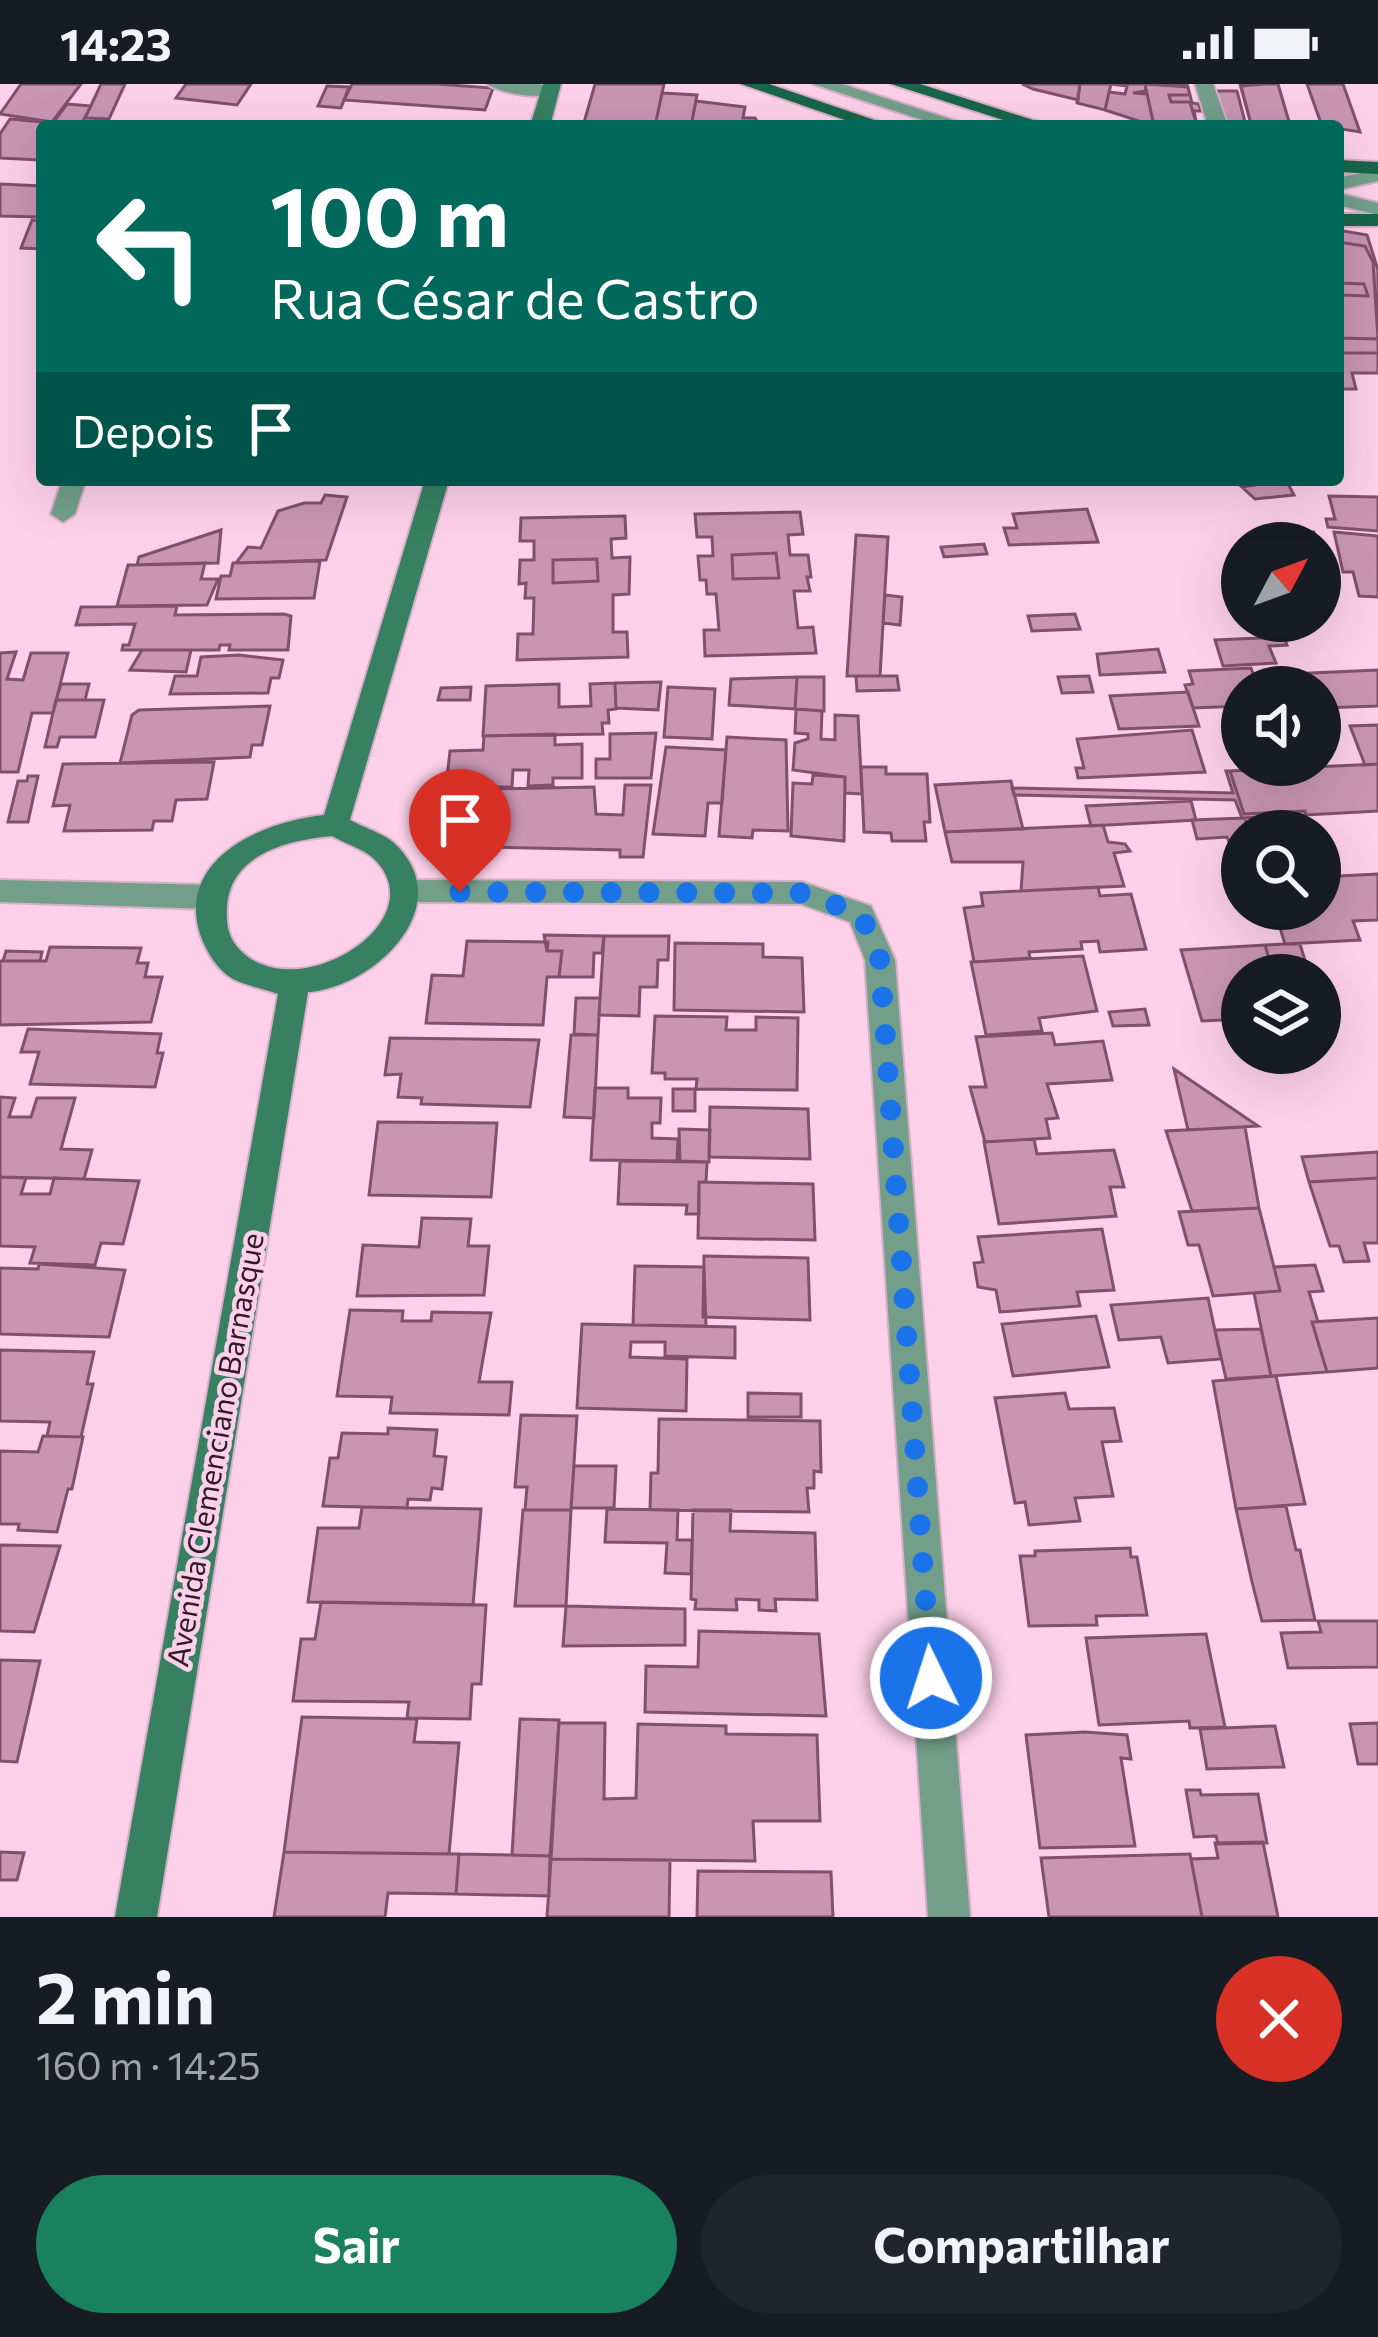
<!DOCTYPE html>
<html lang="pt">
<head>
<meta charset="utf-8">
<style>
	body { margin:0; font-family:Commissioner,sans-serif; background:#20242c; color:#f1f3f6; height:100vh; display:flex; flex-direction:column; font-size:45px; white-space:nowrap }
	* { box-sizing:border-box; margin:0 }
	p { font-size:39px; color:#9ea1a6 }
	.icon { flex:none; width:66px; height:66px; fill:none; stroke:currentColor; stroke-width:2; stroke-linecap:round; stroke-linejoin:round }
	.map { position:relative; height:1833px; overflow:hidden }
	.drawer { display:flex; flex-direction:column; background:#171b24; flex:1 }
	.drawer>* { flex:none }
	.banner { position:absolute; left:36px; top:36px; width:1308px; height:366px; border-radius:12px; box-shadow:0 12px 48px #0002; background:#00695c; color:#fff; overflow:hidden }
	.needle { width:78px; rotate:49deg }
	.controls { position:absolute; left:1221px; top:438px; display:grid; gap:24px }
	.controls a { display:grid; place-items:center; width:120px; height:120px; border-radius:50%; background:#171b24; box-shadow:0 12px 48px #0002; font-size:60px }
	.pin { position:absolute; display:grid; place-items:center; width:102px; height:102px; color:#fff; margin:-123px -51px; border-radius:50% 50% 50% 0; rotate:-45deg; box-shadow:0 0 12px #0007 }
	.pin .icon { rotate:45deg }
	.me { position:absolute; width:132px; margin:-66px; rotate:356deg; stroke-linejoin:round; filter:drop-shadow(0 0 9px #0008) }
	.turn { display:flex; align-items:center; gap:42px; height:252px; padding:0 36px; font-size:54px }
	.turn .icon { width:156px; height:156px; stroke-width:2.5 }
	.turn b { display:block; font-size:84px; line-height:102px }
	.then { display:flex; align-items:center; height:114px; padding:0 36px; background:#0003; gap:24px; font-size:45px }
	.round { display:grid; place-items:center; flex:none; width:126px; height:126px; border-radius:63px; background:#20242c }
	.summary { display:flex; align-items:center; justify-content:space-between; height:204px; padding:0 36px }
	h1 { font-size:72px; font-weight:700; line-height:90px }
	.button { display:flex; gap:24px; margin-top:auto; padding:24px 36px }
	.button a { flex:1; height:138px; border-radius:72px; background:#19815d; color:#fff; font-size:48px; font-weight:700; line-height:138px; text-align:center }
	.button a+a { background:#20242c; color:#f1f3f6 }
	.status { display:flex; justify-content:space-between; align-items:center; height:84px; padding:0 60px; background:#171b24; direction:ltr }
	.status svg { height:33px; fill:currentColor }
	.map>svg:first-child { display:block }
	.building { fill:#c995b3; stroke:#80506d; stroke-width:3 }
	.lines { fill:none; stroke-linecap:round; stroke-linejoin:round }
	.lane-casing { stroke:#d7afc6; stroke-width:4 }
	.street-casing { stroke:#d7afc6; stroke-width:4 }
	.secondary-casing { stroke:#d7afc6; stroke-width:4 }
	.primary-casing { stroke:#d7afc6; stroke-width:4 }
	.lane { fill:#739f8a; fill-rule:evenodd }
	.street { fill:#739f8a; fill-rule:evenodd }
	.secondary { fill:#378062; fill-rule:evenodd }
	.primary { fill:#186549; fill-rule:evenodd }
	.route { stroke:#1a73e8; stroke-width:21; stroke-dasharray:0 37.8 }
	.labels { text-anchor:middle; stroke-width:9; stroke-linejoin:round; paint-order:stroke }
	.street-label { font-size:30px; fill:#2f1b27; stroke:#fcd0e9 }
</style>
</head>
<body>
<div class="status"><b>14:23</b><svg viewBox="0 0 49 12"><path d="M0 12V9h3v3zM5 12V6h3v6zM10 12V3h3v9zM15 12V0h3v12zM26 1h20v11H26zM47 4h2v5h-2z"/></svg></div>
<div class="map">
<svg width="1378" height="1833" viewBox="0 0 1378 1833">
	<rect width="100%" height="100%" fill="#fcd0e9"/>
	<path class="building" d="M21 0H81L52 38 0 30Z
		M101 0H125L109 35 85 34Z
		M186 0H251L237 21 176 14Z
		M352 0H436L493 4 485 26 344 16Z
		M595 0H664L655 42H583Z
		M1022 0H1080L1078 16 1033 5Z
		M1080 0H1111L1105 26 1077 19Z
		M1111 0H1145L1146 7 1133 9 1147 10 1154 42 1105 26 1109 8 1125 10 1127 2Z
		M1145 0H1187L1192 19 1199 20 1201 27H1194L1197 42 1153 37Z
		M1145 0 1188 3 1190 11H1169L1171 18H1190L1197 42 1153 37Z
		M1240 0H1278L1290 41 1251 40Z
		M1265 0H1278L1290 41 1251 40 1241 2Z
		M1307 0H1343L1360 48 1322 42Z
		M327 2 349 3 341 24 318 22Z
		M1211 7H1237L1246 42H1220Z
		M662 9 697 11 691 42H655Z
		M696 17 745 23 743 34H755L760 42H691Z
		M67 20 91 22 81 41 53 39Z
		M10 35 53 39 81 41 42 42 39 76 0 74V50Z
		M0 100 42 102V133L0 132Z
		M32 136 42 137V165L21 164Z
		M1338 146 1367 151 1378 186V269H1338Z
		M1338 158 1365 162 1373 178 1378 255 1338 254Z
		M1338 199 1364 200 1368 212 1338 211Z
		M1338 269H1378V289H1352L1356 305H1338Z
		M1286 396 1294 411 1255 415 1242 403Z
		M325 411 347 413 326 476 236 479 248 463 261 464 278 427 304 419H321Z
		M1329 412 1378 413V447L1328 443 1326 435H1335Z
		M1087 425 1098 458 1009 461 1004 444H1017L1013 430Z
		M800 428 803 450 788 451 790 471H808L811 493H807L810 507H794L798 544 813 543 816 569 705 572 704 546H719L716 510H707L706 496H700L698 472H713L712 453H697L695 430Z
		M625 432 626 454 611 455 612 474 630 473 629 510 613 511V548H627L628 573 517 576 518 550H533L534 514H525L526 499 519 500 520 476H534V457H520L521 434Z
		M221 446 218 479 137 481 139 473Z
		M1308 448H1314L1317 459H1267L1265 451Z
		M1334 448 1378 452V513L1359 512 1353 488H1343Z
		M856 451 888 453 880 592H847Z
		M984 460 987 470 944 473 941 463Z
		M776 469 779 494 733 495 732 471Z
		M597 475 598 497 553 499V476Z
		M320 477 314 514 216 515 221 492H230L233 479Z
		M205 479 201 495H218L207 521 117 522 128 481Z
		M885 511 902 513 900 541 883 539Z
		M177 522 175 531 284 530 291 532 288 566H229L230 561H220L219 566H122L123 561H129L135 540 76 541 81 523Z
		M1075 530 1080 545 1032 547 1028 532Z
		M1284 553 1287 561 1269 562 1276 579 1223 582 1215 556Z
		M1158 565 1165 588 1100 591 1097 570Z
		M142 566H191L186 588 130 586Z
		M16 568 7 595 23 596 31 569H68L53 629H32L18 688H0V569Z
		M239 571 283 576 279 594H271L268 609 170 610 175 592H197L201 573Z
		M1251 584 1258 603H1242V622L1193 624 1185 601 1193 600 1189 587Z
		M1378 586V622L1320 624V603H1295L1290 590Z
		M856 592H897L899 606 857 607Z
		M1089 592 1093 608 1062 609 1058 593Z
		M797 593 795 625 729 621 731 595Z
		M797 593H824V627L795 625Z
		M661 598 658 626 616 624 615 599Z
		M615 599 616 625 608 626 609 639H602L603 650 483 652 486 602 559 600V623L591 622 590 600Z
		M61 600H89L85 616H56Z
		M471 603 470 616H438L441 604Z
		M668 603 715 605 712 655 664 653Z
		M1188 608 1199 642 1119 645 1110 612Z
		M56 616H104L95 653H60L57 663H45Z
		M270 622 262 661H252L250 673 120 679 132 631 139 626Z
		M796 625 822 627 821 655 835 656V631L858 632 862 710 845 709V693L793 686 795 659 808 655V650L795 649Z
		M1378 641V680L1365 681 1350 642Z
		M1192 646 1205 688 1078 694 1076 684H1084L1077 655Z
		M656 649 651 694H596V675H610V650Z
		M555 650V661L582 660V694H553V701L528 702 529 686H513L512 703H446L450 667 483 666 484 652Z
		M727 653 786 656 788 747 753 746 752 754 719 752Z
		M666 663 726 666 722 719H708L705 752 653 750Z
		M214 678 207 715 176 716 172 737H154L152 746 64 747 70 721 53 722 63 680Z
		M1378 680V727L1306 731 1305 727 1244 730 1230 687Z
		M861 683H886V690H927L930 738H924L926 757H892L891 749 864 748Z
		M1226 687H1230L1244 730 1305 727 1306 731 1242 734 1235 716 1014 711 1012 704 1233 709Z
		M813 691 845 693 844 757 791 752 793 699 812 700Z
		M28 692H38L28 738H8L18 697H27Z
		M1011 697 1023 745 945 748 935 701Z
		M625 701H651L643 773H620V766L490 763 493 738 484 737 489 705 594 703 596 730 623 731Z
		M1191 717 1196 736 1091 742 1086 722Z
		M1245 734 1249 747H1242V776H1237L1227 753 1197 755 1192 736Z
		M1103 741 1108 758 1125 760 1130 767 1114 769 1124 802 1021 807 1023 778H952L945 748Z
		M1378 790V836L1353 837 1360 856 1285 860 1279 841H1295L1289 825H1320V793Z
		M1098 803 1100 812 1131 810 1146 865 1100 868 1098 857 1081 858 1082 865 1029 868 1030 874 974 878 964 824 983 822 981 809Z
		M544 851 604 852 602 869H594L593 893H559L562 867H547Z
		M604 852H669L668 876H658L657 903H640L639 932 599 931Z
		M467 857 548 858 547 867H562L559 893H547L543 941 426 939 432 891 463 892Z
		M675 859 763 860V873L802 874 804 928 674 926Z
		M1285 860H1300L1309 890 1274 891 1265 861Z
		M1265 861 1274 891H1242V935L1202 937 1181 866Z
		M50 863 141 864 137 879H148L145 893H162L151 938 0 941V877H46Z
		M6 867 42 868 40 877H3Z
		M1083 872 1097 927 1039 934 1042 947 986 951 971 878Z
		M576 914H600L598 951 574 950Z
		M1145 925 1149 941 1113 942 1109 928Z
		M655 932 727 933 726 946H756V933L798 934 797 1006 696 1005 697 995H665V989H652Z
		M28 945 161 950 157 969H163L155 1003 30 1000 39 968H21Z
		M1052 949 1055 961 1103 957 1112 996 1047 1000 1058 1034 1046 1035 1050 1054 985 1058 970 1003H986L976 953Z
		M571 951H598L594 1034 564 1033Z
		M390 954 539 956 530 1023 421 1020 422 1014 398 1013 401 990 385 991Z
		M1174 985 1258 1042 1188 1046Z
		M595 1004H628V1014H661L660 1039H652V1054L678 1055 677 1077 591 1076Z
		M673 1005H695V1027H673Z
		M0 1013 15 1014 9 1033H31L37 1014H75L61 1065 92 1066 84 1095 0 1093Z
		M710 1023 808 1025 810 1075 709 1073Z
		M378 1038 497 1039 491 1113 369 1111Z
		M1245 1043 1259 1124 1192 1127 1166 1047Z
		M679 1045 710 1046 709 1078 680 1077Z
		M1034 1055 1037 1070 1114 1066 1124 1103H1110L1116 1132 999 1140 984 1058Z
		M1378 1068V1094L1309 1098 1302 1073Z
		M620 1077 707 1078 706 1098H699V1130H686L687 1121 618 1120Z
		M0 1093 26 1094 21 1110H50L54 1094 139 1097 123 1160 101 1159 95 1181 30 1179 35 1163 0 1162Z
		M1378 1094V1159H1364L1369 1177 1344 1178 1339 1162H1330L1309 1098Z
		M699 1098 813 1100 815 1156 698 1154Z
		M1259 1124 1280 1207 1213 1212 1199 1161H1188L1179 1128Z
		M422 1134 471 1135 468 1162H489L484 1211 357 1212 363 1161 419 1163Z
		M1102 1145 1114 1206 1077 1208 1080 1222 1000 1228 996 1206 978 1203 974 1179 983 1178 978 1153Z
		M704 1172 808 1174 810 1236 703 1233Z
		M39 1180 125 1186 109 1253 0 1250V1184L38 1185Z
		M1315 1181 1323 1207 1309 1208 1318 1238H1312L1327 1288 1271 1292 1254 1209 1280 1207 1274 1183Z
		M635 1182 704 1183 706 1242 633 1241Z
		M1208 1214 1221 1275 1168 1279 1161 1253 1119 1256 1111 1221Z
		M350 1226 403 1227 402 1237H431L432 1228 491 1229 479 1298H512L509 1331 390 1329 392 1313 337 1312Z
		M1096 1232 1109 1283 1013 1292 1002 1240Z
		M1378 1234V1284L1327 1288 1312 1238Z
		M582 1240 735 1243V1274L665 1272V1258H631L630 1273 687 1275 686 1327 577 1324Z
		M1261 1245 1271 1292 1226 1295 1215 1246Z
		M0 1266 94 1268 87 1300H93L81 1353 47 1352 50 1338 0 1337Z
		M1276 1292 1305 1420 1236 1425 1213 1297Z
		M748 1309 801 1310V1333H748Z
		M1065 1309 1069 1325 1114 1324 1121 1357 1102 1358 1113 1412 1075 1414 1080 1437 1029 1441 1025 1418 1015 1419 995 1314Z
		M521 1331 577 1332 571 1426H525L527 1403H515Z
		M659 1335 820 1337 821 1388 814 1387V1404H807L809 1428 650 1426 651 1389H658Z
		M388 1344 437 1346 434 1372 446 1373 442 1405 432 1404 430 1416 408 1415 407 1424 323 1422 330 1374H338L342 1349 388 1350Z
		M43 1352 83 1353 72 1405H68L57 1448 18 1446 19 1440H0V1367L38 1368Z
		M574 1382H616L614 1424H571Z
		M1286 1422 1296 1466H1300L1315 1536 1262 1537 1252 1498 1236 1425Z
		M362 1423 481 1425 473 1521 308 1518 318 1444H359Z
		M607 1425 678 1426 677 1456H692L691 1490 665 1489 667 1459 605 1458Z
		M523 1426H571L566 1522H515Z
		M693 1426H731L730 1447 815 1449 817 1516 775 1515 776 1527 759 1526V1516L736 1515 737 1526 695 1525 696 1516 691 1515Z
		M0 1461 60 1462 34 1548 0 1547Z
		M1130 1464 1131 1473H1137L1147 1531 1096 1532 1097 1541 1029 1542 1020 1472H1035V1467Z
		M321 1518 486 1521 481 1600H472L470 1635 407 1634 409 1618 293 1617 301 1555H315Z
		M566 1522 685 1525V1561L563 1562Z
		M1318 1537H1378V1583L1288 1584 1281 1549 1321 1548Z
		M699 1547 819 1550 826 1632 645 1628 646 1582 698 1583Z
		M1206 1550 1225 1643 1190 1644 1189 1637 1099 1641 1086 1554Z
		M0 1576 40 1577 17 1678 0 1677Z
		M302 1633 417 1635 414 1658 459 1659 449 1770 284 1768Z
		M520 1635 559 1636 550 1772 512 1771Z
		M559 1639H605L604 1715 636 1714 638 1640 726 1642V1650L817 1651 820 1737H753L755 1777 551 1775Z
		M1378 1639V1680H1358L1350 1640Z
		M1275 1642 1284 1683 1207 1685 1200 1645Z
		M1085 1648 1127 1651 1131 1675 1121 1674 1135 1762 1040 1764 1026 1651Z
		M1186 1706H1200L1201 1711 1258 1710 1267 1759 1218 1760 1216 1752 1194 1753Z
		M1263 1758 1278 1833H1202L1191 1775 1218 1774 1215 1759Z
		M0 1768 24 1769 17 1796H0Z
		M284 1768 459 1770 456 1810 388 1809 385 1833H274Z
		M459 1770 550 1772 549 1812 456 1810Z
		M1190 1770 1202 1833H1049L1041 1774Z
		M551 1775 670 1776 669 1833H547Z
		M698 1787 831 1788 833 1833H697Z"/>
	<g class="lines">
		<defs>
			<path id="lane" d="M487 0H539L559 7C543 17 503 10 487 0Z
				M813 0H842L971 42H941Z
				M1195 0H1213L1228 42H1208Z
				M1378 85V97L1338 106V94Z
				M1338 109 1378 119V131L1338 121Z
				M62 396H86L75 430 63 438 51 430Z"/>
			<path id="street" d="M0 796 210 801 220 805 224 813 220 821 210 825 0 818Z
				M406 796 802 798 871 822 895 876 970 1833H928L865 876 850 838 801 820 406 818 396 815 392 807 396 799Z"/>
			<path id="secondary" d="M543 0H561L550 42H530Z
				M425 396H449L350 736C363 743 382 749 393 758 461 819 376 903 308 908L157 1833H115L278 910C264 905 247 902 233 895 217 886 206 867 200 850 176 774 264 737 324 731ZM332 752C344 759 363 765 373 774 439 836 297 925 240 866 228 854 226 840 227 823 230 770 288 756 332 752Z"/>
			<path id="primary" d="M741 0H769L892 42H862Z
				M891 0H920L1052 42H1022Z
				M1338 76 1378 78V90L1338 88Z
				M1338 130H1378V142H1338Z"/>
		</defs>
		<use href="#lane" class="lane-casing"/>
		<use href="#street" class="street-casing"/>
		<use href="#secondary" class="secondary-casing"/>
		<use href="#primary" class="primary-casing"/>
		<use href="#lane" class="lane"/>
		<use href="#street" class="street"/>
		<use href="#secondary" class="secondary"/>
		<use href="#primary" class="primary"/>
	</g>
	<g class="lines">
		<path class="route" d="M460 808 802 809 861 830 880 876 931 1594"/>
	</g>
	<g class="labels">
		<g class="street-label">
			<text transform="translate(216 1366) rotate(-80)" y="10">Avenida Clemenciano Barnasque</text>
		</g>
	</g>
</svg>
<div class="controls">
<a><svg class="needle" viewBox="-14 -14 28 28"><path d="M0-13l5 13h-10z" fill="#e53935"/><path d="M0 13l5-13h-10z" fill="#9ea1a6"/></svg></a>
<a><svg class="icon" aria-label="sound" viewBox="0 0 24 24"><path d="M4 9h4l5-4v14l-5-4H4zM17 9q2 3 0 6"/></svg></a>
<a><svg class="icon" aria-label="search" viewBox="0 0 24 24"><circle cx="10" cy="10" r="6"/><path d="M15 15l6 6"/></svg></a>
<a><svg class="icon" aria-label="layers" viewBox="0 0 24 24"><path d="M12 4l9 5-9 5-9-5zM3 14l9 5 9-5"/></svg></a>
</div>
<div class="pin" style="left:460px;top:808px;background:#d93025"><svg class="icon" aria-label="arrive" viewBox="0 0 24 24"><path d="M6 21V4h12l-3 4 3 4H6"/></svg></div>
<svg class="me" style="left:931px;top:1594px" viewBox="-20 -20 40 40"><circle r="17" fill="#1a73e8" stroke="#fff" stroke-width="3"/><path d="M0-11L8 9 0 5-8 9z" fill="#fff"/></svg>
<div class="banner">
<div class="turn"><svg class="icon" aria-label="left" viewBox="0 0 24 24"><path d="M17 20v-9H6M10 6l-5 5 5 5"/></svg><div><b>100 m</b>Rua César de Castro</div></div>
<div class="then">Depois<svg class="icon" aria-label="arrive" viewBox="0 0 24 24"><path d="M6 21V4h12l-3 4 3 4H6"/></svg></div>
</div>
</div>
<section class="drawer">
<div class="summary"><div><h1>2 min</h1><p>160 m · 14:25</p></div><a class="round" style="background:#d93025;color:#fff"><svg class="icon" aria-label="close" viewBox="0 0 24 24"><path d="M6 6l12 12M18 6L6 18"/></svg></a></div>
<div class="button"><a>Sair</a><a>Compartilhar</a></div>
</section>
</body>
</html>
